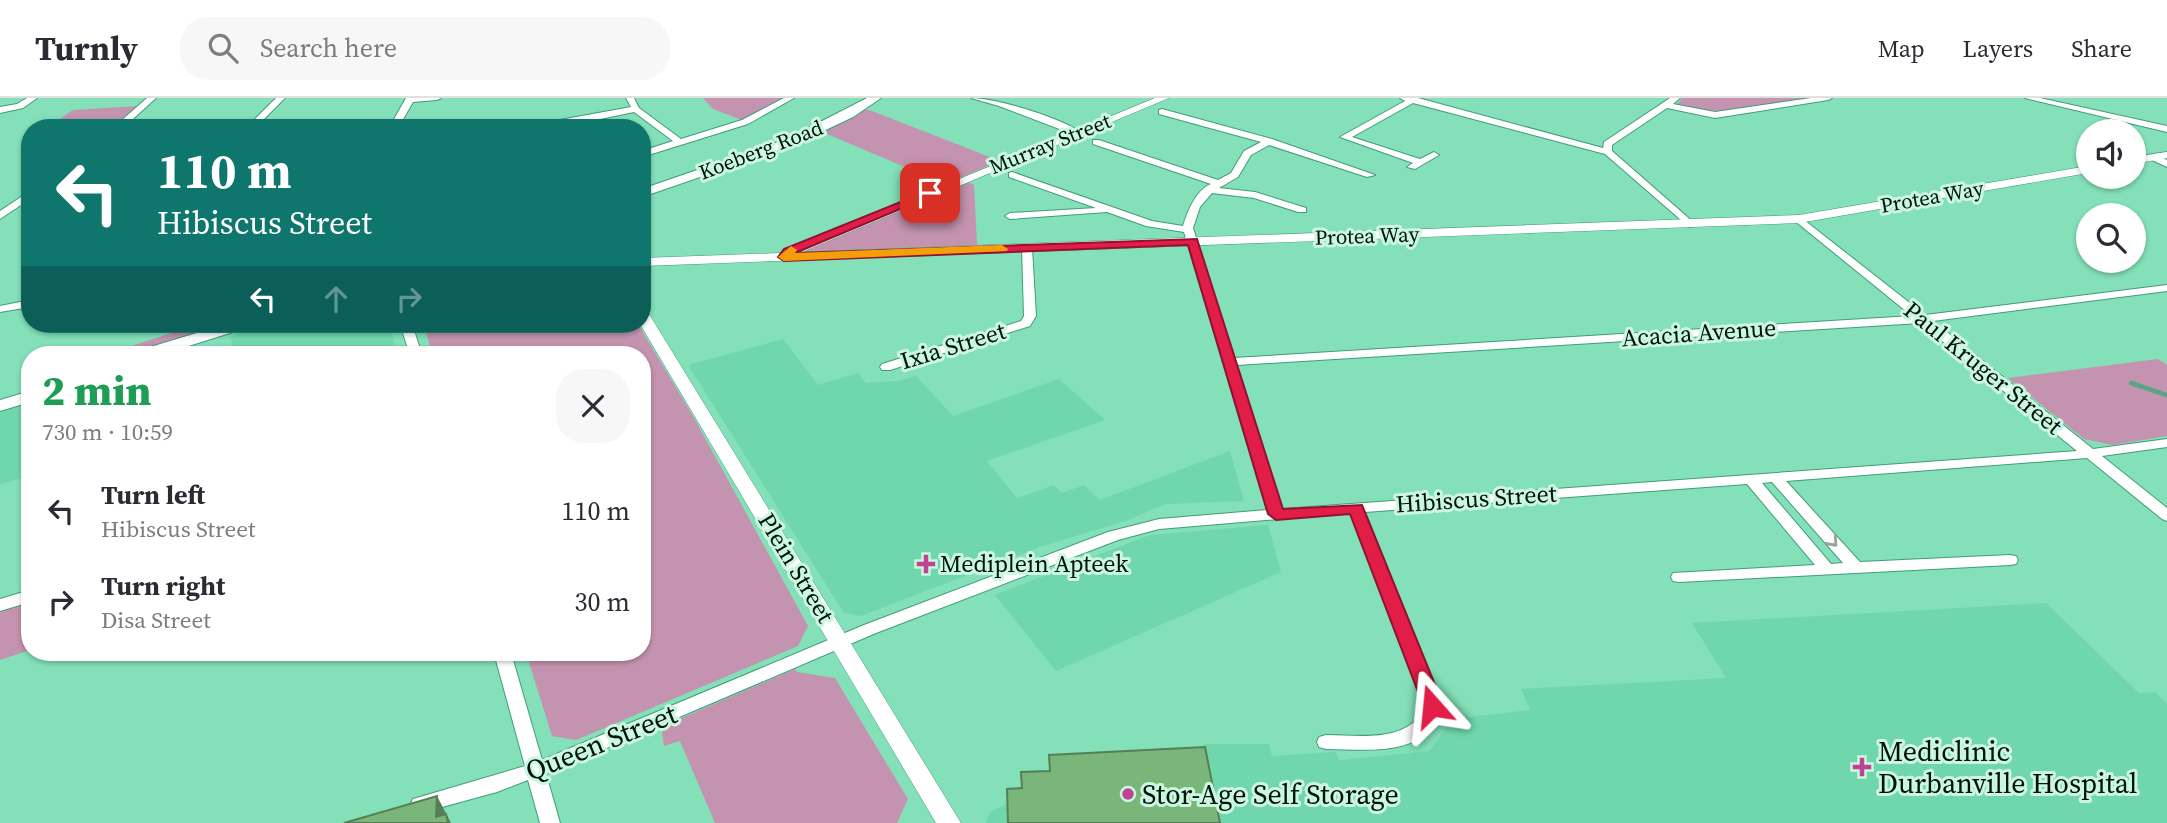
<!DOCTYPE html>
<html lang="en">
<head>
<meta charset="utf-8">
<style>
	body { margin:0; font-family:"Source Serif 4",serif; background:#f7f7f7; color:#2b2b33; height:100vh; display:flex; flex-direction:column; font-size:26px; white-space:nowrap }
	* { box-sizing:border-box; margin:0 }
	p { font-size:23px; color:#7c7c81 }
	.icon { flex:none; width:38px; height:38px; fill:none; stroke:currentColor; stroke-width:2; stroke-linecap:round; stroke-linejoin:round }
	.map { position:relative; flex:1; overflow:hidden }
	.sheet { position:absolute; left:21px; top:248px; width:630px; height:315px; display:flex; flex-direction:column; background:#fff; border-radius:28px; box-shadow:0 2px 5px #0004 }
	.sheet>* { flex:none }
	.top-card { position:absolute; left:21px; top:21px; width:630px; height:214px; border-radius:28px; box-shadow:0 2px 5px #0004; background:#0f766e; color:#fff; overflow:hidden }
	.fabs { position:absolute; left:2076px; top:21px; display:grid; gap:14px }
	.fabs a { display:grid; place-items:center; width:70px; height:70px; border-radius:50%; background:#fff; box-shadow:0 2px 5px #0004; font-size:35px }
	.pin { position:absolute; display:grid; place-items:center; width:60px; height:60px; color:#fff; margin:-30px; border-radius:14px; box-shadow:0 4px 10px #0006 }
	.me { position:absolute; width:77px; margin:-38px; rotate:342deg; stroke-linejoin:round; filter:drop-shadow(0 0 5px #0008) }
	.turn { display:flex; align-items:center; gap:24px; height:147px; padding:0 21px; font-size:32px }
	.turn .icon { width:91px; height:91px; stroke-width:2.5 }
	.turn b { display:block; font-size:49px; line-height:60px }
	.lanes { display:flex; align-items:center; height:66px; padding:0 21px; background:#0003; justify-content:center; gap:35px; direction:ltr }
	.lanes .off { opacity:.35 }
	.round { display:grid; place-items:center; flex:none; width:74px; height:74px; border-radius:28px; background:#f7f7f7 }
	.headline { display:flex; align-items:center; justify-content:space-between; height:119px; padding:0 21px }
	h1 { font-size:42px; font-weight:800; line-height:52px; color:#1e9e55 }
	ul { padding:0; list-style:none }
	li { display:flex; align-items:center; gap:21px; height:91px; padding:0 21px }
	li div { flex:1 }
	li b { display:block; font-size:26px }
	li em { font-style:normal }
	header { display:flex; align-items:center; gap:42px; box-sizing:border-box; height:98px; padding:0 35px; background:#fff; border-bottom:2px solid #e1e1e2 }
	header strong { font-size:33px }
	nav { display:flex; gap:38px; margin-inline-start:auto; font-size:24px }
	.search { width:490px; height:63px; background:#f7f7f7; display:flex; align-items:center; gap:18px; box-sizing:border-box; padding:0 24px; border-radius:28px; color:#7c7c81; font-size:26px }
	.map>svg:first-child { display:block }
	.built { fill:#70d7ac }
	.green { fill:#c493af }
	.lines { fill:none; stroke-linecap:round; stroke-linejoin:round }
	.stream { stroke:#59a484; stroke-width:4.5 }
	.minor-casing { stroke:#3f9e79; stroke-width:2 }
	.tertiary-casing { stroke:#3f9e79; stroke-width:1 }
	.secondary-casing { stroke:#3f9e79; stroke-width:2 }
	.minor { fill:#fff; fill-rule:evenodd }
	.tertiary { fill:#fff; fill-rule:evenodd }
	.secondary { fill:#fff; fill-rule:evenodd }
	.shaded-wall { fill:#557f55 }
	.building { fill:#7ab67a; stroke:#557f55; stroke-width:2 }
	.oneway { stroke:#99a19d }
	.route { fill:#e11d48; stroke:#92132f; stroke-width:2 }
	.slow { fill:#f59e0b }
	.poi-dot { fill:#bf4393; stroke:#cbf7e1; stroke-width:2.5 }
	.labels { text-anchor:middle; stroke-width:6; stroke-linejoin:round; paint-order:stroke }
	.far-street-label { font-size:21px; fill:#00140a; stroke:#cbf7e1 }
	.street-label { font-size:24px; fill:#00140a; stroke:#cbf7e1 }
	.poi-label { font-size:24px; fill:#00140a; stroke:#cbf7e1; text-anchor:start }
	.near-street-label { font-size:28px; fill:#00140a; stroke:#cbf7e1 }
	.near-poi-label { font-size:28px; fill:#00140a; stroke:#cbf7e1; text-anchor:start }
</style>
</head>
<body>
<header>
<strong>Turnly</strong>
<div class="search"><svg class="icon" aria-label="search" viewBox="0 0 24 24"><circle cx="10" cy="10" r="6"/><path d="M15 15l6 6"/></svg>Search here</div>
<nav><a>Map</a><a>Layers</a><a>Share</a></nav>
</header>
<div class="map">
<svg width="2167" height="725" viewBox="0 0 2167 725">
	<rect width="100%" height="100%" fill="#83e0b8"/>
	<path class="built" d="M270 226H389L398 257H234L231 238Z
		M783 241 818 287 858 275 866 285 899 283 916 278 953 318 1059 281 1105 322 987 363 1017 400 1054 387 1062 395 1084 387 1100 402 1230 353 1244 403 1166 406 1128 422 1040 449 861 518 844 515 688 267Z
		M30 305V378L0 386V314Z
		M1268 427 1281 474 1056 573 995 497 1150 437Z
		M2046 505 2139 595 2155 594 2167 606V725H986L990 714 1104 661 1209 678 1204 646H1269L1272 658 1336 654 1339 662 1429 653 1453 621 1530 612 1521 591 1726 580 1692 525Z"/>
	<path class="green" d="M703 0H785L742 22 713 11Z
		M1683 0H1811L1710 15 1676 7Z
		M138 8 110 30H46L73 12Z
		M865 11 872 13 1000 63 945 86 820 33Z
		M968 84 974 87 977 147 805 153Z
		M199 226H228L130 257H104Z
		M423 226H638L694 320 808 528 798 548 576 642 552 638 526 555H642V257H433Z
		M2158 261 2167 267V338L2113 347 2084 341 2008 280Z
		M30 504V552L0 562V513Z
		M795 571 797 574 835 580 908 701 897 725H715L680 643 664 648 662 633 670 625Z"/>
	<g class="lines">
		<path class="stream" d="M2131 285 2167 297"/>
		<defs>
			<path id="minor" d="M27 0H37L23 10 0 15V9L17 6Z
				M147 0H156L123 30H113Z
				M276 0H285L255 30H246Z
				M406 0H441L437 2 413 4 398 30H389Z
				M626 0H634L639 10 681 41 742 22 784 0H794L748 26 642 59V53L673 43 634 14 566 28 516 30 631 9Z
				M971 0C997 0 1061 20 1082 35L1075 37 999 8Z
				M1400 0H1418L1603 50 1604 44 1670 0H1680L1673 6 1715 14 1811 0H1832L1828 2 1715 20 1667 10 1612 47V53L1693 124V128L1689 129 1605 56 1413 5 1352 39 1420 61 1434 54 1439 57 1415 71 1407 69 1413 65 1340 39 1405 3Z
				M2025 0H2040L2167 28V34Z
				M1162 11 1272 41 1375 77 1367 79 1269 47 1251 57 1238 79 1219 90 1255 94 1306 110V114H1298L1254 100 1212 95 1200 109 1193 130 1234 260 1912 218 1795 123V119L1799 118 1925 217 2167 187V193L1933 223 2093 351 2167 341V349L2102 358 2167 410V423L2162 421 2087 360 1786 383 1860 464 2010 457 2016 458 2018 462 2016 466 2010 467 1679 484 1673 483 1671 479 1673 475 1815 467 1747 386 1365 414 1437 594C1438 600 1441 610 1440 616 1440 617 1435 624 1434 626 1413 659 1360 651 1326 651L1319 649 1317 644 1319 639 1326 637C1357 637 1402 645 1422 615L1419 594 1351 415 1159 431 1118 442 876 535 546 676 560 725H540L528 682 497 694 420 715 413 713 410 707 413 701 525 668 494 555H511L542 662 864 527 1108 434 1159 421 1267 412 1184 134 1146 128 1107 114 1010 121 1005 118 1010 115 1096 110 1009 79V75L1012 74 1152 123 1183 128C1188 112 1196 92 1211 86L1093 46V42H1099L1218 82 1231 75 1244 53 1261 44 1159 16V12ZM1920 225 2077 353 1282 411 1237 267ZM1772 384 1843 465 1831 466 1762 385Z
				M2150 57H2156L2167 62V69L2150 61Z
				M30 93V101L0 121V113Z
				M1027 147 1032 150 1036 218 1030 228 890 272H882L880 269 882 266 1021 223 1024 218 1022 150Z
				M30 202V209L0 214V208Z
				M400 226H412L422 257H410Z
				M30 492V504L0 513V501Z"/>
			<path id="tertiary" d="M1155 0H1169L802 154 1799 117 2088 68V75L1799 125 642 168V160L780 155Z
				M2167 54V60L2133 66V59Z
				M642 212 649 216 961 725H936L640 226Z"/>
			<path id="secondary" d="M867 0H881L853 19 796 46 642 99V91L787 41Z
				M227 226H251L249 229 160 257H135L137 253Z
				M30 293V304L0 313V302Z"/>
		</defs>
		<use href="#minor" class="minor-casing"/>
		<use href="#tertiary" class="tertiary-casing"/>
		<use href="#secondary" class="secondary-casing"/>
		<use href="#minor" class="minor"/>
		<use href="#tertiary" class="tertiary"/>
		<use href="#secondary" class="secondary"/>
	</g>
	<path class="shaded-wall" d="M437 698 451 725H448L436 719Z"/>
	<path class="building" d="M1205 649 1220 725H1008L1007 691 1022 690 1021 674 1050 673 1049 657Z
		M437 698 436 719 446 716 448 725H344Z"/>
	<defs><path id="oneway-chevron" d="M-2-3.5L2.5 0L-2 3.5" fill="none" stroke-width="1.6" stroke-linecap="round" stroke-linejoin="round" transform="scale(1.75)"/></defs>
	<use class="oneway" href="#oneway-chevron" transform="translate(1833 444) rotate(48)"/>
	<path class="route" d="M930 92 936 95 934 97 795 155 1197 141 1283 411 1362 407 1438 594 1442 608 1439 614 1432 616 1424 614 1418 594 1350 416 1276 422 1268 416 1188 147 784 163 778 159 784 151Z"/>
	<path class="slow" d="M1002 147 1008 151 1007 153 784 163 778 159 791 148 797 152 795 155Z"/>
	<g class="poi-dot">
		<path d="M922.5 455.5h7v7h7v7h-7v7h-7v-7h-7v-7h7z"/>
		<path d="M1858.5 658.5h7v7h7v7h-7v7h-7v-7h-7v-7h7z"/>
		<circle cx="1128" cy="696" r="7"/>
	</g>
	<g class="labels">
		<g class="far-street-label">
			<text transform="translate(1050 46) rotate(-22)" y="7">Murray Street</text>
			<text transform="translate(761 52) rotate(-21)" y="7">Koeberg Road</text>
			<text transform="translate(1932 99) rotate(-10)" y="7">Protea Way</text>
			<text transform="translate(1367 138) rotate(-2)" y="7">Protea Way</text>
		</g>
		<g class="street-label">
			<text transform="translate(1699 235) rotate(-4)" y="8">Acacia Avenue</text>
			<text transform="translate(953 248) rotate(-17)" y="8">Ixia Street</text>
			<text transform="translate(1983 270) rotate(39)" y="8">Paul Kruger Street</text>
			<text transform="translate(1476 401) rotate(-4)" y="8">Hibiscus Street</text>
			<text transform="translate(796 470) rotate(59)" y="8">Plein Street</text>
		</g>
		<g class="poi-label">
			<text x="940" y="474">Mediplein Apteek</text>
		</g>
		<g class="near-street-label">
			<text transform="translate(601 644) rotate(-22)" y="10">Queen Street</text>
		</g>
		<g class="near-poi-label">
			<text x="1878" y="663">Mediclinic<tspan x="1878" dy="32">Durbanville Hospital</tspan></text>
			<text x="1142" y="706">Stor-Age Self Storage</text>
		</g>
	</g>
</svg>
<div class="fabs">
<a><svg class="icon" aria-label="sound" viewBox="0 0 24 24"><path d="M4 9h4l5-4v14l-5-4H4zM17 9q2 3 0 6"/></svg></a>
<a><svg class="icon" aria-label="search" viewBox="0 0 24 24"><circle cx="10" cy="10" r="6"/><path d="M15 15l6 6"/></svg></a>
</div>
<div class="pin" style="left:930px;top:95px;background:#d93025"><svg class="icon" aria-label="arrive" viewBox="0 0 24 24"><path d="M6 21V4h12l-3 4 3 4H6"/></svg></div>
<svg class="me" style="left:1432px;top:608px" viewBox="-20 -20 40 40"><path d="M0-17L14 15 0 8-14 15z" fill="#e11d48" stroke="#fff" stroke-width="4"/></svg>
<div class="top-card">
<div class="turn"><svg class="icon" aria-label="left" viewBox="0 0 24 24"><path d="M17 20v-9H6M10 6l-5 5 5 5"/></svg><div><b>110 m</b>Hibiscus Street</div></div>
<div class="lanes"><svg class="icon" aria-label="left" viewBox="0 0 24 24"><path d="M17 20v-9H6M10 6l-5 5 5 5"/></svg><svg class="icon off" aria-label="ahead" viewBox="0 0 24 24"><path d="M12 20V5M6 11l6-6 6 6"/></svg><svg class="icon off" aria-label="right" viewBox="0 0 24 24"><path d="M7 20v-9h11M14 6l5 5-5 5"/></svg></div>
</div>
<section class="sheet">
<div class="headline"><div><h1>2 min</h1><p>730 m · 10:59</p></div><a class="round"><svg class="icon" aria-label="close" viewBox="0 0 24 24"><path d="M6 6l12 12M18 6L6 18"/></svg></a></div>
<ul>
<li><svg class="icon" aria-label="left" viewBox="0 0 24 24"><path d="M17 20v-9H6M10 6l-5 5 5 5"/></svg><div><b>Turn left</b><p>Hibiscus Street</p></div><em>110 m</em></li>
<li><svg class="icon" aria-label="right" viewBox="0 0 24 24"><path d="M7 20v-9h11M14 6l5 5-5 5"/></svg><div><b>Turn right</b><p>Disa Street</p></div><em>30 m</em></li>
</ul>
</section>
</div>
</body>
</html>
